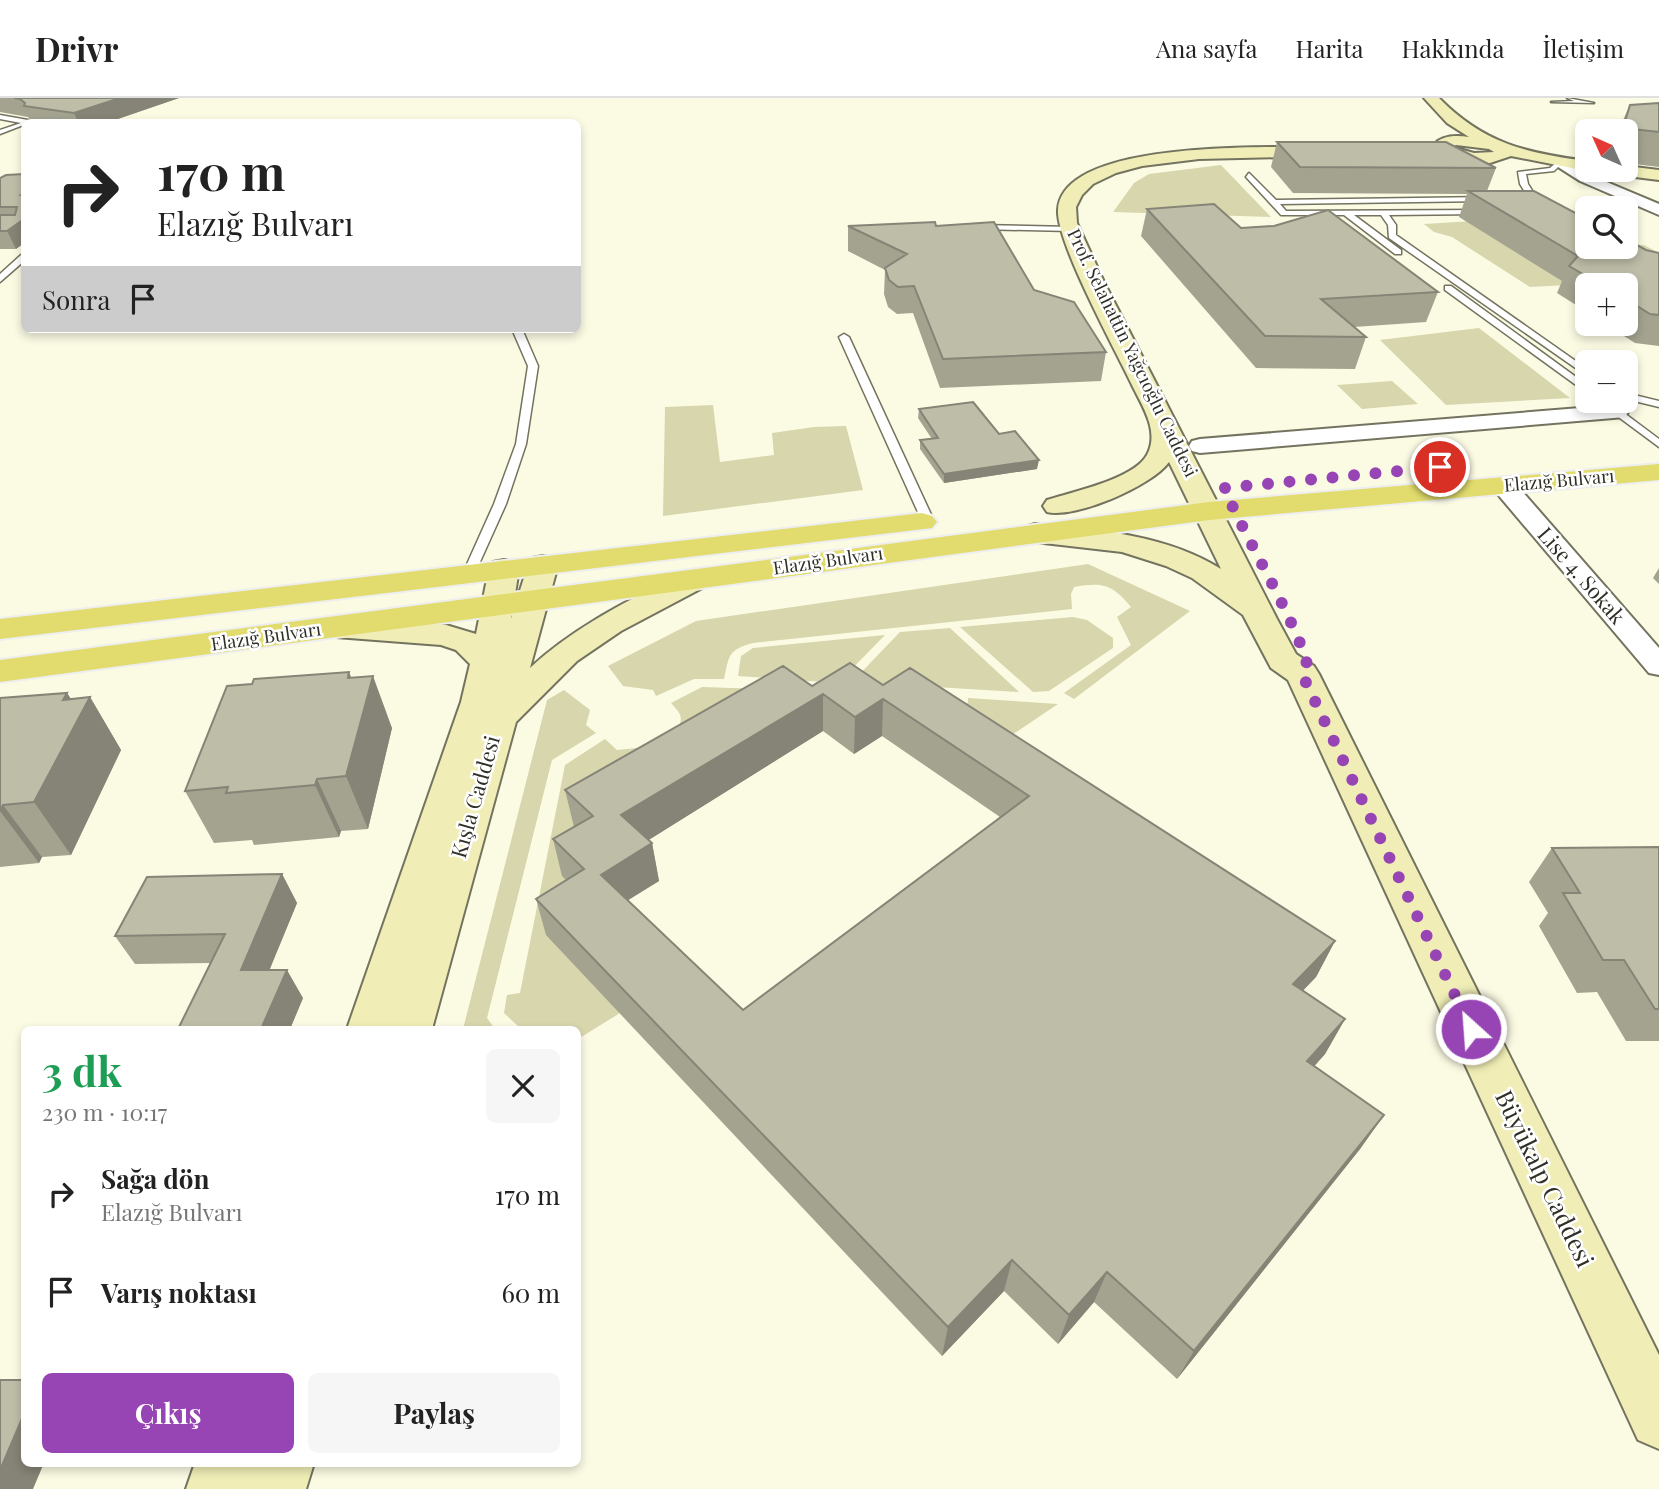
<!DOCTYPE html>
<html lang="tr">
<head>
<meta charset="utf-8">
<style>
	body { margin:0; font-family:"Playfair Display",serif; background:#f6f6f6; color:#222; height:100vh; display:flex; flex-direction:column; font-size:26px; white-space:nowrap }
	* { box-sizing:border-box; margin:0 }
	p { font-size:23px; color:#767676 }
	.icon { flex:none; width:38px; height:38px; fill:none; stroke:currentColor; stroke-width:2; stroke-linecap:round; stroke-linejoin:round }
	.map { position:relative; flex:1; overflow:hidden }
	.details { position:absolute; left:21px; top:928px; width:560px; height:441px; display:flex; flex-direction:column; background:#fff; border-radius:10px; box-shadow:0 4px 10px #0003 }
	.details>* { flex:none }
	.guide { position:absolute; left:21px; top:21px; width:560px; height:214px; border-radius:10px; box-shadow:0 4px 10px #0003; background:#fff; color:#222; overflow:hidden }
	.needle { width:46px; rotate:315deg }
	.buttons { position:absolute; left:1575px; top:21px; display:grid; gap:14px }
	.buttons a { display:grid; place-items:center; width:63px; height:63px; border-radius:10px; background:#fff; box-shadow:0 4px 10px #0003; font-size:35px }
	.pin { position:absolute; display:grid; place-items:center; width:60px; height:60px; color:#fff; margin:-30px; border:4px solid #fff; border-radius:50%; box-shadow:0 2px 7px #0007 }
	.me { position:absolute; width:77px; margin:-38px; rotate:334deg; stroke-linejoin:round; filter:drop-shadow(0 0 5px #0008) }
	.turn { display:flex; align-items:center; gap:24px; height:147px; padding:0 21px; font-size:32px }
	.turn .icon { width:91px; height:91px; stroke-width:2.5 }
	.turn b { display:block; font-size:49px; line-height:60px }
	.then { display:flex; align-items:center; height:66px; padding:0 21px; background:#0003; gap:14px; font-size:26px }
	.round { display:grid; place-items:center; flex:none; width:74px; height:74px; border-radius:10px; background:#f6f6f6 }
	.head { display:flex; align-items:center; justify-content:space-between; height:119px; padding:0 21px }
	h1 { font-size:42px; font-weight:700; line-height:52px; color:#1e9e55 }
	.button { display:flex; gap:14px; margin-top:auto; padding:14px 21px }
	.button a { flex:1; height:80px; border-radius:10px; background:#9745b4; color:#fff; font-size:28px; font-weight:700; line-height:80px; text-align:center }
	.button a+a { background:#f6f6f6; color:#222 }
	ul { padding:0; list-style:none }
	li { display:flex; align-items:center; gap:21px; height:98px; padding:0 21px }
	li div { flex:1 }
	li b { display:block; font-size:26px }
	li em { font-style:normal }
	header { display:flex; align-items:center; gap:42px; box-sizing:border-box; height:98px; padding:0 35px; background:#fff; border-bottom:2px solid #e0e0e0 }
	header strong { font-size:33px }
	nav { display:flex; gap:38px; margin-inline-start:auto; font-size:24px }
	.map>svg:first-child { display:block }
	.green { fill:#d7d6ad }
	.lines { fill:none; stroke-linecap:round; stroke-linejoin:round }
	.lane-casing { stroke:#73735f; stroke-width:3 }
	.street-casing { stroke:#73735f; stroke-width:4 }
	.secondary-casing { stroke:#73735f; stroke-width:4 }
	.primary-casing { stroke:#eee; stroke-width:4 }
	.lane { fill:#fff; fill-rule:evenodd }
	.street { fill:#fff; fill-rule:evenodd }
	.secondary { fill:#f0eeb6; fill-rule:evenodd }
	.primary { fill:#e1dc6d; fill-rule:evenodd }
	.wall { fill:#a3a390; fill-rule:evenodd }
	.shaded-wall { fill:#858476 }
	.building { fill:#bebda8; stroke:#858476; stroke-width:2; fill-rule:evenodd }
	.route { stroke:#9745b4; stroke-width:12; stroke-dasharray:0 21.6 }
	.labels { text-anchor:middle; stroke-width:5; stroke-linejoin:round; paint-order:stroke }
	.far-street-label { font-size:18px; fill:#303027; stroke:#fff }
	.street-label { font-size:21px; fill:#303027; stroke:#fff }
	.near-street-label { font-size:24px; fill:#303027; stroke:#fff }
</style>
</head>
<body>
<header>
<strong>Drivr</strong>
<nav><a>Ana sayfa</a><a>Harita</a><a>Hakkında</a><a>İletişim</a></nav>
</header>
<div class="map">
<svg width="1659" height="1391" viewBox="0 0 1659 1391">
	<rect width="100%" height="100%" fill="#fbfbe4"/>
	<path class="green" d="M1221 67 1271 119 1113 114 1134 85 1149 76Z
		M1556 118 1587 149 1644 147 1659 155V172L1568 187 1530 189 1452 139 1434 134 1424 126Z
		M1479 230 1570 300 1446 307 1380 242Z
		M1392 283 1418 306 1362 311 1337 287Z
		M713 307 720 364 774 357 772 335 814 329 846 328 863 392 663 418 665 309Z
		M1088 466 1190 513 1074 601 1064 595 1131 547 1117 519 1131 509C1112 486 1103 484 1074 489L1071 496 1072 511 753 545C728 552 729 557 724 581H694L656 598 653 592 623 588 608 568 696 523Z
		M1073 519 1087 522 1113 540V550L1049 593 1033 594 960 529Z
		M950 530 1019 594 852 584 900 534Z
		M885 537 838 585 738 578 741 558 753 550Z
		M702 589 799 592 968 605V600L1058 606 982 657 907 607 677 633C684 619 681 616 671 605Z
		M564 592 590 612 586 627 596 635 552 662 487 920 495 931H463L547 602Z
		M605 641 617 652 637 650 663 676 592 808 620 915 578 941V931H521L504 915 507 897 520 895 565 667Z"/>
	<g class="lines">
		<defs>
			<path id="lane" d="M1567 0 1594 5 1551 4 1574 3Z
				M0 17 28 22 31 24 0 36V32L21 25 0 21Z
				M1558 63 1563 64 1554 73 1526 76 1528 86 1542 108 1535 110 1520 86 1518 74 1550 70Z
				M1249 75 1276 102 1488 99 1485 103 1280 106 1286 113 1484 112 1481 116 1389 117 1396 127V137L1587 271V278L1389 140 1388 127 1381 117H1354L1401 152V156H1395L1344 117H1281L1246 79Z
				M979 127 1071 129 1075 131 1071 133 976 131Z
				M21 157H24V163L0 184V176Z
				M1445 188H1451L1587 287V295L1445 192Z
				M512 231H522L538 268 526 346 506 406 475 475 469 479 463 475 494 406 516 346 528 268Z
				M844 236 849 239 934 423 932 426H924L922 423 839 239Z
				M1626 295 1659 303V309L1626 301Z
				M1597 303H1608L1659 341V349Z"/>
			<path id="street" d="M1560 60 1590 77 1659 106V117L1580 83 1555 67 1553 64 1555 61Z
				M1617 307 1625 309 1628 314 1625 319 1200 355 1192 353 1189 348 1192 343 1200 341Z
				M1504 381 1513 383 1659 550V577L1649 575 1495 393 1492 388 1495 383Z"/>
			<path id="secondary" d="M1424 0H1439C1484 46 1527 55 1587 63V72H1592L1587 73 1511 58 1490 65 1465 64 1437 54 1433 47C1442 37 1456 37 1469 39L1447 25ZM1456 47 1489 51 1494 54 1474 55 1452 49Z
				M1327 49 1333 50 1335 54 1333 58 1199 61 1142 68 1116 75 1093 86 1082 97 1076 109 1077 125 1105 186 1277 521 1296 556 1314 568 1319 576 1659 1257V1351L1638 1342 1288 582 1271 570 1243 517 1192 480 1166 468 1122 454 1035 444 1025 441 1020 435 1025 429 1035 426C1097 431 1167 437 1221 471L1169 364C1152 388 1075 421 1047 414L1043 408 1047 402C1072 394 1134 381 1147 357 1160 333 1142 308 1132 287 1116 253 1056 144 1058 112 1062 40 1276 50 1327 49Z
				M1626 68 1659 72V82L1619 77 1610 72H1626Z
				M543 458 554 460 558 467 530 570C575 528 630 502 684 474L695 472 706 474 711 481 706 488 621 533 577 563 516 624 432 931H347L461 604 470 566 456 552 441 547 336 539 324 536 320 529 324 522 336 519 446 527 476 536 489 471 493 464 504 462 515 464 519 471 511 521 528 467 532 460Z
				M195 1365H314L306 1391H186Z"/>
			<path id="primary" d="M1659 366V382L1209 422 0 584V562L1209 404Z
				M922 415 932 418 937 424 932 430 0 541V521Z"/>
		</defs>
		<use href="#lane" class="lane-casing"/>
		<use href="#street" class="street-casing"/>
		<use href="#secondary" class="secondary-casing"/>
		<use href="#primary" class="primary-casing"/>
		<use href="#lane" class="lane"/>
		<use href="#street" class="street"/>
		<use href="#secondary" class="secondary"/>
		<use href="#primary" class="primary"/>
	</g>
	<path class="wall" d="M0 0H179L109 24H32L28 19 0 14V15Z
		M1659 5V69L1626 65V33H1618L1630 7Z
		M1277 44 1496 70 1487 93 1646 152 1659 155V248L1635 245 1605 226H1626V187H1587V214L1557 195 1562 183 1459 119 1467 96 1293 95 1271 69Z
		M24 76V145L16 151H0V80Z
		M1147 111 1241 130 1438 194 1426 224 1354 229 1366 239 1355 271 1256 270 1141 138Z
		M848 128H936L1034 192 1106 254 1101 283 940 290 913 215 897 216 888 209 884 196 885 172 848 153Z
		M919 311 999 336 1037 371 944 385 920 351V342L932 341 918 320Z
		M1659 470V486L1653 480Z
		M352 580 392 630 368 731 341 733 339 739 254 747 252 742 214 745 185 693Z
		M883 587 1335 843 1316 879 1303 892 1345 921 1325 956 1314 968 1384 1017 1360 1051 1177 1281 1094 1204 1058 1246 1004 1193 942 1258 546 837 536 801 566 782 562 778 553 741 574 729 565 692 812 588ZM823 633 854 656 882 638 1000 719 743 912 628 802 659 783 652 745 648 742Z
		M67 595 71 601 90 599 121 652 71 757 42 759 39 765 0 769V600Z
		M1659 749V943H1626L1597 894 1577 895 1539 828 1548 815 1529 784 1552 750Z
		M282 776 297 805 269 872 303 900 290 931H178L211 865 135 866 115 838Z"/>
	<path class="shaded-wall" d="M120 0H179L109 24H78L74 15Z
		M24 121V145L16 151 7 133Z
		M1039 362 1037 371 944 385V376Z
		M349 574 364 612 373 578 392 630 368 731 346 678 348 580Z
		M67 595 81 617 90 599 121 652 71 757 34 704 63 602Z
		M823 596V633L628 755 621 717Z
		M883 601 882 638 854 656 855 619Z
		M317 681 341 733 339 739 315 687Z
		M3 707 42 759 39 765 0 713Z
		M652 745 659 783 609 814 601 777Z
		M282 776 297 805 258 900 241 872Z
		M1335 843 1316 879 1275 922 1293 886Z
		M287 872 303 900 290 931H261Z
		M1345 921 1325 956 1288 998 1307 963Z
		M1384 1017 1360 1051 1177 1281 1194 1253Z
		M1012 1162 1004 1193 942 1258 948 1229Z
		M1107 1174 1094 1204 1058 1246 1069 1217Z
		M24 1316V1365H44L33 1391H0V1372Z"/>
	<path class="building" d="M14 0H120L74 15 24 8 25 5 20 1Z
		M1659 5V34L1623 30 1630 7Z
		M1277 44H1446L1496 70 1300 69Z
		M24 76V94L21 97H24V121L7 133H0V117H15L17 109H0V80L6 77Z
		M1468 93H1534L1587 121V149H1626V141L1646 152 1659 155V217L1650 216 1626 201V187H1602L1569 168 1578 158Z
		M1214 106 1241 130 1274 128 1328 112 1438 194 1321 201 1366 239 1265 238 1147 111Z
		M935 124 936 128 994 124 1034 192 1074 204 1106 254 943 261 914 188 898 189 889 182 885 170 907 156 848 128Z
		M973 304 999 336 1015 333 1039 362 944 376 920 342 938 340 919 311Z
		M850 565 883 587 910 570 1335 843 1293 886 1345 921 1307 963 1384 1017 1194 1253 1107 1174 1069 1217 1012 1162 948 1229 536 801 584 771 553 741 593 718 565 692 783 568 812 588ZM823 596 855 619 883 601 1029 698 743 912 601 777 652 745 621 717Z
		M349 574 348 580 373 578 346 678 317 681 315 687 226 695 228 689 185 693 227 588 252 586 254 581Z
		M67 595 63 602 90 599 34 704 3 707 0 713V600Z
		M1659 749V911H1655L1624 862H1603L1563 795H1580L1552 750Z
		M282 776 241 872H287L261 931H178L225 836 115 838 147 779Z
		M0 1282H24V1316L0 1372Z"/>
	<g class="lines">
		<path class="route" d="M1440 369 1224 390C1250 448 1285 503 1307 563L1302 576 1471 931"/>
	</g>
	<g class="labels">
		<g class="far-street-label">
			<text transform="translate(1132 255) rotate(64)" y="6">Prof. Selahattin Yağcıoğlu Caddesi</text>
			<text transform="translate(1559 383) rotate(-5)" y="6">Elazığ Bulvarı</text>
			<text transform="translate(828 463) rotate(-8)" y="6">Elazığ Bulvarı</text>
			<text transform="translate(266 539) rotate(-8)" y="6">Elazığ Bulvarı</text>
		</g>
		<g class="street-label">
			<text transform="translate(1581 478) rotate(49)" y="7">Lise 4. Sokak</text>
			<text transform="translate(476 699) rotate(-74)" y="7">Kışla Caddesi</text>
		</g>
		<g class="near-street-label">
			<text transform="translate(1544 1081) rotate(64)" y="8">Büyükalp Caddesi</text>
		</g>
	</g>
</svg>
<div class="buttons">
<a><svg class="needle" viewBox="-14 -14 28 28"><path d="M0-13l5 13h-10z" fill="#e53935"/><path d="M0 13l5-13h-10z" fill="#767676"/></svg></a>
<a><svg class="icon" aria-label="search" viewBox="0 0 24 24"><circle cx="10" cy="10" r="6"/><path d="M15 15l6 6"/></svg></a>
<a>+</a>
<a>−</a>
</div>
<div class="pin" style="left:1440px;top:369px;background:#d93025"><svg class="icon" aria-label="arrive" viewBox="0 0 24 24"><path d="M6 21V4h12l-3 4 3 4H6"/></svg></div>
<svg class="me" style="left:1471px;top:931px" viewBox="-20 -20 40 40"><circle r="17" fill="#9745b4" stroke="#fff" stroke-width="3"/><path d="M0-11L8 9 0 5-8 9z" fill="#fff"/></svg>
<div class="guide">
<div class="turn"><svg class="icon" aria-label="right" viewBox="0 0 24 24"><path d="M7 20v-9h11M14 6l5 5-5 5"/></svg><div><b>170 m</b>Elazığ Bulvarı</div></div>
<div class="then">Sonra<svg class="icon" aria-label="arrive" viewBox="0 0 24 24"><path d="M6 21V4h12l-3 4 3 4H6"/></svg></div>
</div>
<section class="details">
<div class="head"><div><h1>3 dk</h1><p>230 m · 10:17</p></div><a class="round"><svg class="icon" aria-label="close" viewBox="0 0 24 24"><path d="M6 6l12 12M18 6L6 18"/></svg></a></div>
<ul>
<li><svg class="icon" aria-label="right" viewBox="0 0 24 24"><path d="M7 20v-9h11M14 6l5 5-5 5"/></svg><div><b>Sağa dön</b><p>Elazığ Bulvarı</p></div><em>170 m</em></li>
<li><svg class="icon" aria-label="arrive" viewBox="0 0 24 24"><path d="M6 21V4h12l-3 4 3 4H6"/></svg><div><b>Varış noktası</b></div><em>60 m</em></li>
</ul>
<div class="button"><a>Çıkış</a><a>Paylaş</a></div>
</section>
</div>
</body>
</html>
